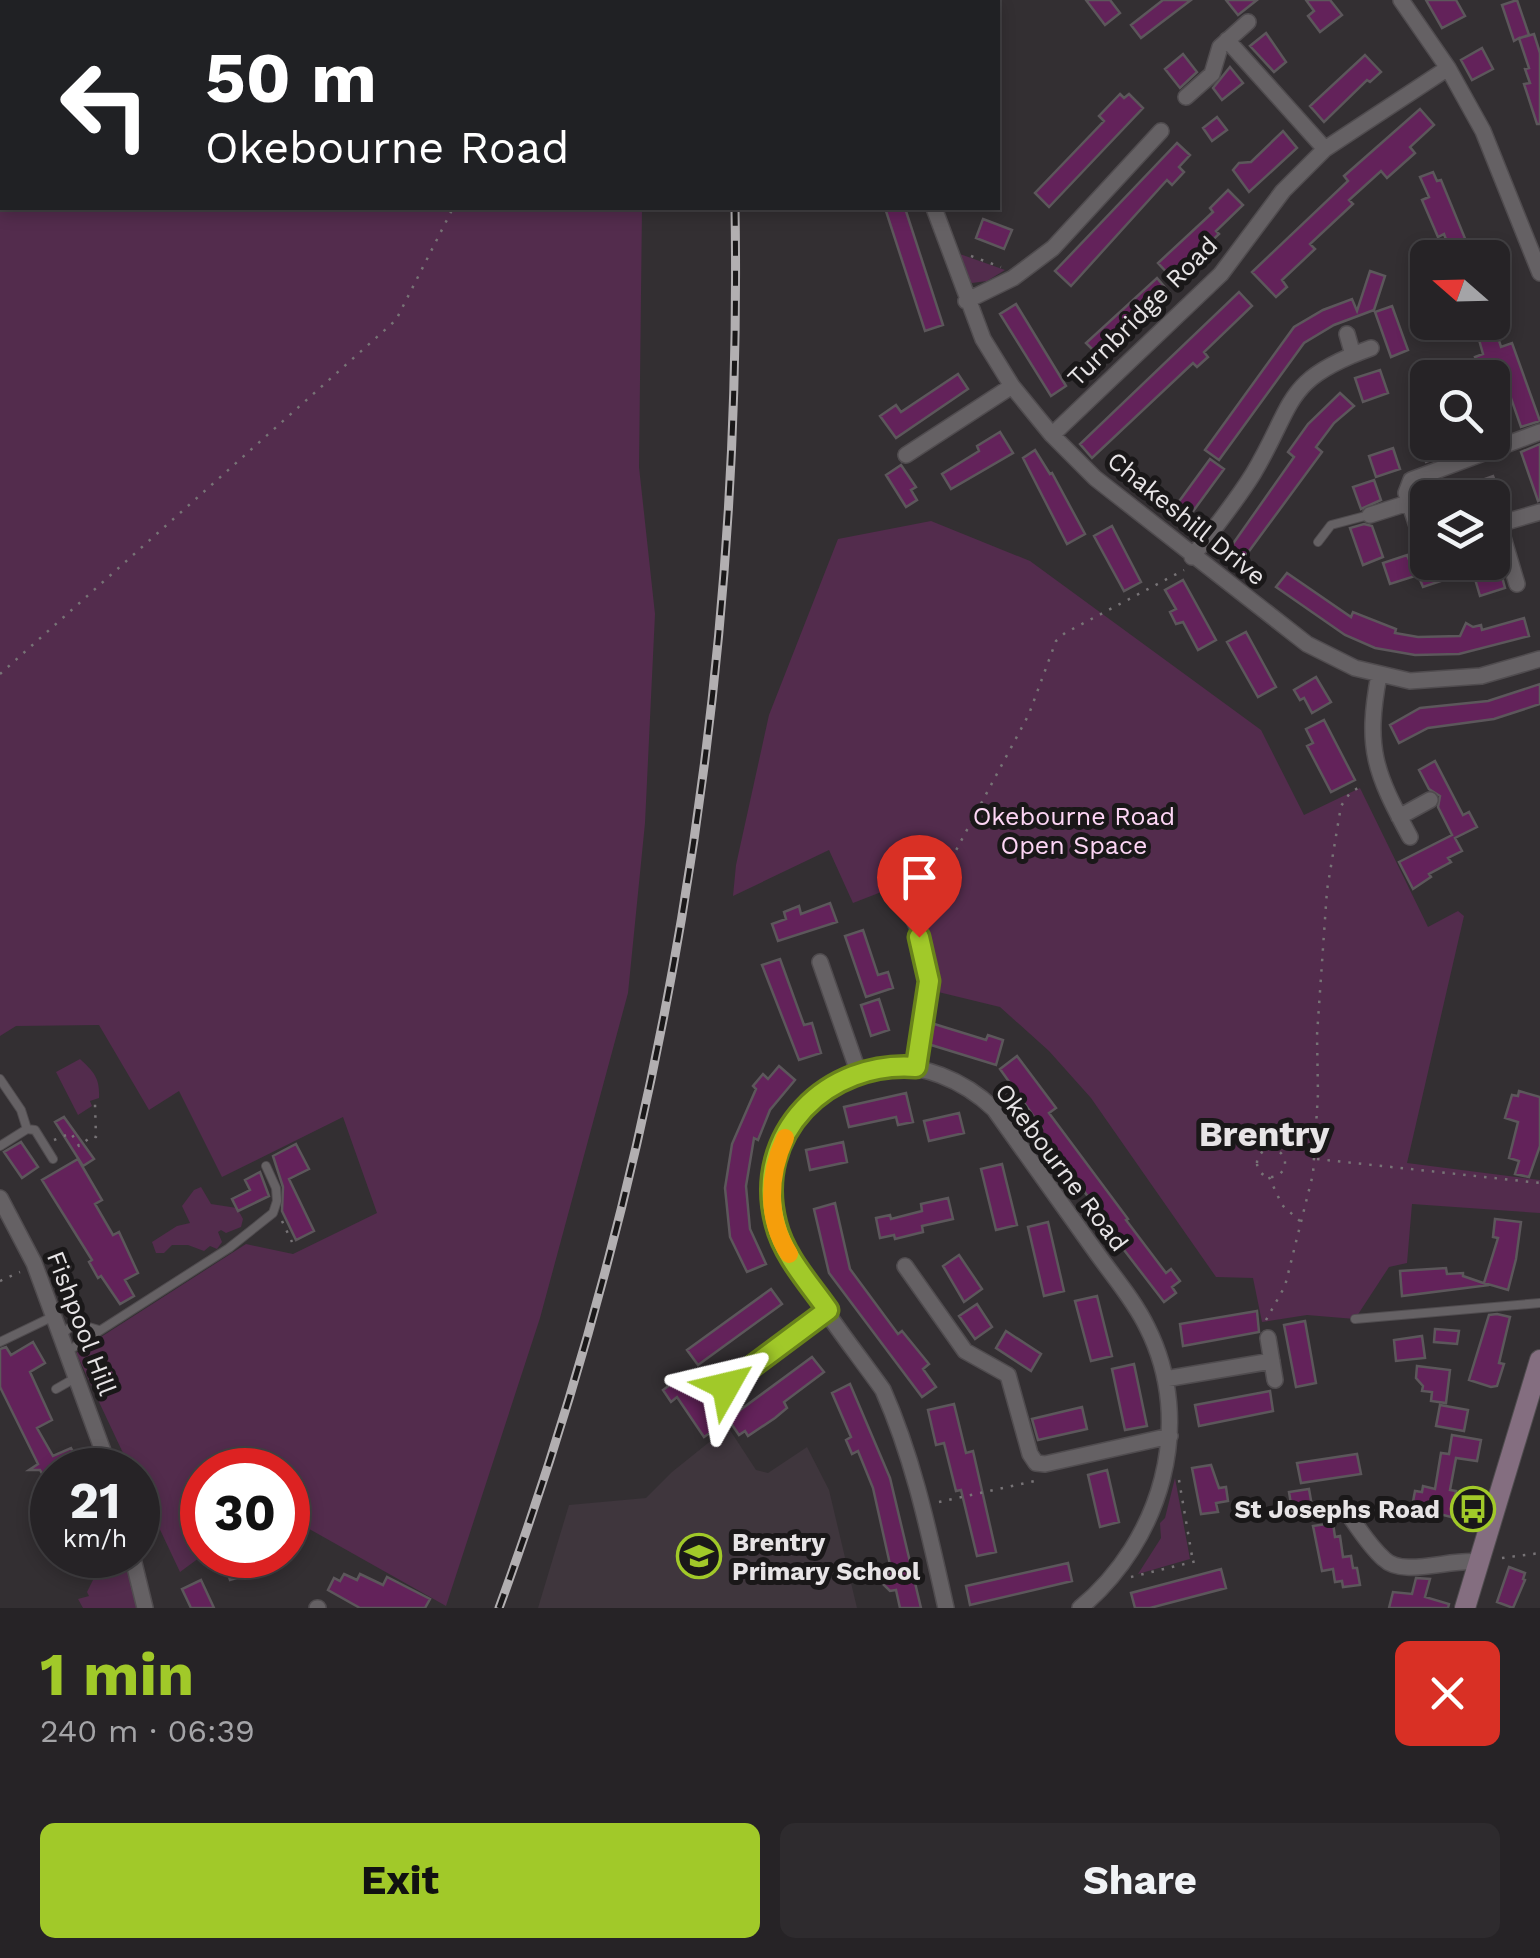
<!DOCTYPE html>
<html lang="en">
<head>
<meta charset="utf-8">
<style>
	body { margin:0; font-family:"Work Sans",sans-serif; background:#2e2b2e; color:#f1f3f6; height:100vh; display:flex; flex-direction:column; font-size:38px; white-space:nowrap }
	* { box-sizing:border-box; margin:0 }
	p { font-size:32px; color:#a4a4a7 }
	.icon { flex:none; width:55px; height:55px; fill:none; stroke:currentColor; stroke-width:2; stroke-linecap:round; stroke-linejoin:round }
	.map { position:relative; height:1608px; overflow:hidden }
	.side { display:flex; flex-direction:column; background:#262326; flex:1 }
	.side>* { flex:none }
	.banner { position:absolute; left:0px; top:0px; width:1000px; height:210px; box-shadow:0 5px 15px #0003,0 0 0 2px #424043; background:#202124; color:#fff; overflow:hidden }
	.needle { width:65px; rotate:290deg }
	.tools { position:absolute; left:1410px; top:240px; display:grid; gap:20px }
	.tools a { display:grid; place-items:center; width:100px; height:100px; border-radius:15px; background:#262326; box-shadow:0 5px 15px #0003,0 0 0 2px #424043; font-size:50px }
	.speed { position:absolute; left:30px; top:1448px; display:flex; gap:20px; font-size:50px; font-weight:700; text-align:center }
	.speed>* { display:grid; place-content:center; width:130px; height:130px; border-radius:50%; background:#262326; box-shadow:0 5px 15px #0003,0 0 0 2px #424043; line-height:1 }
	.speed small { font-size:25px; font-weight:400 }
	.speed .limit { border:15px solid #d22; background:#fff; color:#111 }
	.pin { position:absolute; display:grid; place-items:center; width:85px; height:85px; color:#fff; margin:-102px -42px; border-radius:50% 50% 50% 0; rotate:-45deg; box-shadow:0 0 10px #0007 }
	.pin .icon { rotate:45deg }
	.me { position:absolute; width:110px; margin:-55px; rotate:53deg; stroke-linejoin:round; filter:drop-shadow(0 0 8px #0008) }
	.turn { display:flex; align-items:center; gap:35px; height:210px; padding:0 40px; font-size:45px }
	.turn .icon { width:130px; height:130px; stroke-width:2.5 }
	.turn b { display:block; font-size:70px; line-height:85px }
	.round { display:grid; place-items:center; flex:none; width:105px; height:105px; border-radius:15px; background:#2e2b2e }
	.head { display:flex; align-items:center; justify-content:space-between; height:170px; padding:0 40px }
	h1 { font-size:60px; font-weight:700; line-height:75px; color:#a1c929 }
	.button { display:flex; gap:20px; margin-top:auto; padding:20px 40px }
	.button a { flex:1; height:115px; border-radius:15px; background:#a1c929; color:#111; font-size:40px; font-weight:700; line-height:115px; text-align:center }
	.button a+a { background:#2e2b2e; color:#f1f3f6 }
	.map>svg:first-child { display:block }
	.built { fill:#3f363d }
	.green { fill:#532c4d }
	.building { fill:#63225a; stroke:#5c575b; stroke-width:2.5 }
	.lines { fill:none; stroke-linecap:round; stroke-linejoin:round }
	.lane-casing { stroke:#504c4f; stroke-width:10 }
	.street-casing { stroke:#504c4f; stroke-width:18 }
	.secondary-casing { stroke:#504c4f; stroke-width:22 }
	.path { stroke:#777376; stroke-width:2.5; stroke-dasharray:2.5 8; stroke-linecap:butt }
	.lane { stroke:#656164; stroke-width:8 }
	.street { stroke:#656164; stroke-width:15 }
	.secondary { stroke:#846e80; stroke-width:20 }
	.rail-casing { stroke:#b2afb1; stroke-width:9 }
	.rail { stroke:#1a1819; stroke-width:5; stroke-dasharray:15; stroke-linecap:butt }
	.route-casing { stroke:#69831b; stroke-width:25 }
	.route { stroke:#a1c929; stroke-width:18 }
	.slow { stroke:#f59e0b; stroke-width:18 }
	.labels { text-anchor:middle; stroke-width:10; stroke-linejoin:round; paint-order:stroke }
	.street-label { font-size:25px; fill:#e7e4e6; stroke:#1a1819 }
	.park-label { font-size:25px; fill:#fdd6f5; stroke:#1a1819 }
	.poi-label { font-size:25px; font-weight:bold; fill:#e7e4e6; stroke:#1a1819; text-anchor:end }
	.district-label { font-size:35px; font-weight:bold; fill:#e7e4e6; stroke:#1a1819 }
</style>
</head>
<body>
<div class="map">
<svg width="1540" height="1608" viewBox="0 0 1540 1608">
	<rect width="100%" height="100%" fill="#332f32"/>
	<path class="built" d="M728 1427 756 1470 768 1473 807 1447 829 1490 857 1608H538L569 1505 646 1498 672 1472Z"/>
	<path class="green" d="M0 0H510L2 2V208H642L639 467 655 614 645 823 628 993 540 1318 446 1606 288 1517V1470H202L203 1555 180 1572 138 1483V1470H131L76 1353 246 1244 293 1254 377 1213 343 1117 222 1177 179 1091 149 1110 99 1025 16 1026 0 1036Z
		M957 253 1005 270 987 281 972 283 966 278Z
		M931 521 1030 561 1261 730 1304 815 1360 788 1428 927 1458 911 1464 916 1407 1163 1540 1180V1213L1412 1204 1407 1263 1389 1267 1355 1319 1307 1315 1262 1322 1253 1278 1216 1277 1091 1098 1049 1051 1000 1007 926 989 907 923 889 889 853 903 829 850 733 896 736 865 769 715 838 539Z
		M80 1059C94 1072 100 1078 99 1098L90 1101 92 1106 78 1115 56 1072Z
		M201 1187 211 1204 237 1208 243 1219 241 1227 226 1233 221 1230 218 1232 222 1242 217 1249 210 1246 204 1251 188 1245H172L164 1253H156L152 1242 177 1226 190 1223 182 1206 194 1190Z
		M1175 1478 1190 1559 1138 1574 1161 1538 1160 1523 1165 1518Z
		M110 1555H129L140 1608H83L78 1599 89 1596 87 1592 95 1576H104L103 1565Z"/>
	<path class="building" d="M1086 0H1110L1120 13 1105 25Z
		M1163 0H1191L1141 38 1131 25Z
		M1226 0H1257L1238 15Z
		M1306 0H1330L1342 15 1320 32 1308 16 1314 11Z
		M1426 0H1456L1465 16 1442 28Z
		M1517 0 1529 35 1520 38 1534 34 1540 53V124H1537L1524 84 1530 83 1525 69 1529 68 1519 38 1514 41 1502 5Z
		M1266 33 1286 62 1274 72 1250 46Z
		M1482 48 1493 69 1472 80 1461 60Z
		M1183 54 1197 72 1180 88 1165 69Z
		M1365 55 1381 72 1370 82 1367 80 1324 122 1310 106Z
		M1230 67 1243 83 1222 100 1213 88Z
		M1120 94 1124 98 1129 94 1143 108 1049 207 1035 193 1104 121 1099 116Z
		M1420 109 1434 125 1410 147 1415 153 1387 178 1381 171 1349 200 1353 204 1310 244 1315 249 1282 280 1287 287 1276 297 1252 272 1348 181 1344 176Z
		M1217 117 1227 130 1212 141 1203 128Z
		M1283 131 1297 148 1249 192 1233 170 1239 163 1251 162Z
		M1177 143 1190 155 1179 167 1184 172 1172 185 1167 180 1071 286 1055 271Z
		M1433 172 1437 181 1441 180 1473 258H1453L1444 234 1438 237 1422 200 1429 197 1420 177Z
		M1228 190 1243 205 1216 231 1219 234 1172 278 1158 263 1213 212 1210 208Z
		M885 208H905L943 325 925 331Z
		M983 219 1012 230 1004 249 976 238Z
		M1370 271 1385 276 1374 310 1334 325 1304 343 1219 460 1205 450 1294 327 1323 310 1352 299 1357 311Z
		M1157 278 1169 292 1099 356 1086 343Z
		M1239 292 1252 306 1204 352 1208 357 1197 367 1193 363 1092 458 1080 444Z
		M1016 304 1066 386 1051 396 1000 314Z
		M1392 306 1408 350 1391 357 1375 312Z
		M1474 322H1493L1501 347 1512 343 1540 421 1521 427 1504 378 1492 382V378H1483L1475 357 1483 354Z
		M1380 370 1388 393 1363 402 1355 378Z
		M958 374 968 389 896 438 880 416 896 405 901 412Z
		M1340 393 1354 406 1334 423 1316 447 1322 452 1244 558 1230 548 1294 457 1288 452 1308 424Z
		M1428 412V442H1445L1449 454 1426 462 1413 417Z
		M1000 432 1013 453 951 489 942 474 979 451 977 446Z
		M1540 444V500L1538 501 1521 452Z
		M1393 448 1400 469 1376 477 1369 456Z
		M1035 450 1050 474 1052 473 1085 534 1067 544 1023 458Z
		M1210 459 1224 469 1186 521 1172 511Z
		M901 465 916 487 911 490 917 500 906 507 886 475Z
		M1493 476 1501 498H1419L1418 493 1439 483 1443 494Z
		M1374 480 1381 500 1361 509 1353 487Z
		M1364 524 1372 526 1383 557 1363 565 1350 528Z
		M1112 526 1141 582 1124 591 1094 536Z
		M1407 555 1410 562 1426 567 1447 562 1443 567 1447 579 1423 587 1418 575 1390 584 1383 563Z
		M1470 562H1498L1505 588 1480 596Z
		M1287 573 1351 617 1353 612 1396 629 1395 633 1418 637 1460 636 1466 623 1473 627 1481 625 1482 630 1524 618 1529 636 1459 654 1415 655 1375 648 1345 635 1276 587Z
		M1183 580 1216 640 1198 650 1183 622 1176 624 1170 612 1176 609 1165 590Z
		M1246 632 1276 687 1258 697 1227 642Z
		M1316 677 1331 702 1312 713 1304 698 1300 700 1294 690Z
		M1540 684V704L1494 719 1428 728 1399 743 1390 725 1420 708 1488 701Z
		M1324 720 1355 780 1331 792 1307 746 1313 743 1306 729Z
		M1435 761 1463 815 1469 812 1477 827 1455 838 1462 851 1448 858 1451 862 1429 874 1431 877 1413 889 1399 862 1452 835 1438 807 1440 796 1429 789 1419 770Z
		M830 903 837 922 778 941 772 924 786 919 784 912 799 906 801 914Z
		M863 930 878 975 888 972 893 988 866 997 845 936Z
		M780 959 804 1025 812 1023 821 1053 799 1060 762 965Z
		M879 999 889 1030 871 1036 861 1005Z
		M931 1023 986 1040 988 1035 1003 1040 996 1065 928 1044Z
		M1017 1056 1056 1108 1049 1113 1128 1219 1126 1220 1166 1273 1171 1269 1180 1281 1172 1287 1176 1293 1164 1302 1101 1220 1104 1218 1039 1131 1042 1128 1000 1069Z
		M779 1066 795 1080 770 1110 758 1140 754 1138 746 1186 750 1229 766 1264 747 1272 730 1237 725 1188 732 1144 756 1089 753 1086 763 1074 768 1079Z
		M1519 1091 1540 1097V1146L1529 1177 1515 1174 1519 1161 1509 1158 1518 1122 1505 1118 1512 1095 1518 1096Z
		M906 1093 913 1122 898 1125 896 1117 849 1127 844 1107Z
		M959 1113 964 1133 929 1141 924 1121Z
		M64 1117 94 1159 83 1166 55 1122Z
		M21 1142 38 1167 22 1178 4 1152Z
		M843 1142 847 1162 810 1170 806 1150Z
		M296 1144 309 1169 289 1179 314 1231 296 1240 282 1211 283 1187 273 1156Z
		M78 1159 102 1200 95 1204 113 1235 119 1232 138 1273 125 1280 134 1296 120 1304 101 1276 98 1278 89 1262 92 1260 42 1180Z
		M1002 1164 1017 1225 996 1230 981 1169Z
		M260 1172 269 1196 238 1211 232 1199 250 1190 245 1180Z
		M948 1198 953 1219 922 1226 923 1232 895 1239 894 1235 880 1238 876 1218 890 1215 891 1219 922 1211 921 1204Z
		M835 1203 850 1269 898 1334 902 1331 929 1364 923 1369 936 1387 922 1397 829 1273 814 1209Z
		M1495 1219 1521 1222 1516 1259 1508 1290 1484 1283 1498 1238 1493 1237Z
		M1048 1222 1064 1291 1044 1296 1028 1227Z
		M959 1255 982 1289 964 1302 943 1266Z
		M1446 1268 1447 1274 1463 1273V1276L1489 1285 1402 1296 1400 1271Z
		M771 1289 782 1304 698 1365 687 1350Z
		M1097 1296 1112 1356 1091 1361 1075 1301Z
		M977 1304 992 1327 975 1339 959 1316Z
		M1257 1311 1259 1332 1183 1346 1180 1324Z
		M1497 1314 1510 1317 1499 1363 1504 1364 1497 1386 1491 1387 1469 1380 1489 1315Z
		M1305 1321 1316 1383 1296 1387 1284 1325Z
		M1435 1329 1459 1331 1457 1344 1434 1342Z
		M1006 1331 1041 1354 1031 1371 996 1348Z
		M1422 1336 1425 1358 1396 1361 1394 1340Z
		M33 1342 45 1363 30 1372 52 1420 37 1428 53 1456 71 1448 77 1459 68 1463 72 1470H52V1491L40 1470H29L38 1464 0 1387V1349L6 1347 11 1355Z
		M812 1357 824 1372 784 1402 787 1408 775 1418 748 1436 745 1431 739 1435 728 1419Z
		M1134 1364 1147 1426 1125 1430 1112 1369Z
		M1417 1366 1450 1370 1446 1403 1431 1401 1432 1392 1422 1391 1423 1386 1416 1378Z
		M686 1373 723 1424 704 1437 677 1397 671 1402 663 1390Z
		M850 1384 890 1478 921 1608H900L896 1590 890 1591 882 1583 891 1569 873 1488 858 1451 852 1454 846 1440 851 1437 832 1393Z
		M1270 1391 1273 1411 1199 1426 1195 1405Z
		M954 1404 966 1453 973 1451 996 1552 977 1556 961 1490 956 1491 944 1443 936 1445 928 1410Z
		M1440 1405 1468 1410 1464 1431 1436 1426Z
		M1082 1407 1087 1429 1038 1440 1032 1419Z
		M1452 1435 1481 1440 1477 1461 1456 1458 1450 1490 1456 1491 1451 1517 1412 1507 1415 1491 1422 1492 1423 1486 1435 1489 1441 1453 1449 1454Z
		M1357 1454 1361 1474 1301 1483 1297 1463Z
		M1211 1465 1219 1488 1226 1487 1228 1501 1216 1503 1218 1512 1201 1514 1192 1468Z
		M1107 1470 1119 1522 1100 1527 1088 1475Z
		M1309 1489 1313 1512 1293 1516 1289 1492Z
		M1333 1523 1335 1537 1340 1536 1343 1557 1351 1556 1353 1568H1357L1360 1585 1343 1587 1342 1581 1335 1582 1333 1569 1322 1571 1313 1526Z
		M240 1562 244 1576 230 1580 226 1567Z
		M1068 1563 1072 1581 970 1605 966 1586Z
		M1509 1567 1525 1573 1523 1579 1525 1580 1513 1608 1497 1602Z
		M1221 1569 1226 1588 1150 1608H1135L1131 1593Z
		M344 1574 357 1580 360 1574 383 1585 387 1577 430 1599 425 1608H360L328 1590 334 1578 340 1581Z
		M1416 1578 1430 1579 1425 1597 1449 1604 1448 1608H1389L1393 1592 1412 1594Z
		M201 1580 214 1608H191L182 1589Z"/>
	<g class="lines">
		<defs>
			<path id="lane" d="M1318 542 1331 525 1369 515
				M889 884C937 961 931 982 916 1067
				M0 1079 21 1110 27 1129
				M0 1146 27 1129 35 1130 53 1159
				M1355 1319 1540 1303
				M61 1335 75 1323 99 1330
				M0 1342 54 1316
				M68 1351 229 1248 273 1213 277 1201 276 1188 266 1166
				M56 1389 77 1377"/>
			<path id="street" d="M912 0 918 2
				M1401 0 1448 68 1483 131 1540 273
				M929 2 931 0
				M1227 40 1325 149
				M1186 97 1212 74 1220 47 1248 22
				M934 208 983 339 1012 386 1052 435 1095 478 1307 644 1355 668 1410 681 1481 676 1540 659
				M966 301 1013 278 1053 248 1161 131
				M1347 334 1353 355
				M1052 435 1221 274 1283 191 1325 149 1448 68
				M906 455 1012 386
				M1370 515 1408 503
				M1499 524 1517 584
				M1492 526 1540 512
				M1427 556 1406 493 1411 480 1540 432
				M1192 557C1213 530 1235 503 1253 474 1296 402 1282 380 1371 348
				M1379 675C1365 749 1375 772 1410 837
				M1399 817 1430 800
				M820 962 858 1071
				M0 1198 34 1263 110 1470
				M905 1266 965 1351 1008 1375 1030 1454 1036 1463 1045 1464 1170 1436
				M1268 1338 1275 1380
				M1165 1379 1272 1361
				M726 1385 828 1310
				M1344 1508C1356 1524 1368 1545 1384 1559 1403 1578 1451 1558 1479 1562
				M132 1555 145 1608
				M317 1608H318
				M946 1608C929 1533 914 1460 883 1390 851 1344 780 1259 772 1207 768 1182 775 1156 787 1133 830 1049 930 1048 994 1109 1028 1157 1062 1204 1096 1252 1113 1276 1134 1300 1147 1327 1196 1424 1161 1541 1080 1608"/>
			<path id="secondary" d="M1465 1608 1540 1360"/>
		</defs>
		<use href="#lane" class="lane-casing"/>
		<use href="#street" class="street-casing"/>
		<use href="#secondary" class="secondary-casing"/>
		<path class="path" d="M524 2V0
			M971 256 1001 267
			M0 674 396 320 453 208
			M917 912 953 856 1029 714 1056 641 1065 633 1184 570
			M54 1140 71 1133 79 1146 92 1136 96 1137 95 1104 91 1099
			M1257 1163a14 14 0 1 1 28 0a14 14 0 1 1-28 0Z
			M1317 1159 1540 1183
			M1269 1177 1282 1205 1301 1222
			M282 1221 292 1242
			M0 1281 20 1272
			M1266 1320 1285 1286 1313 1174 1318 1094 1317 1035 1327 890 1341 806 1350 793 1364 784
			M1179 1480 1193 1562
			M939 1502 1039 1480
			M1502 1558 1540 1553
			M1131 1577 1201 1560"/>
		<use href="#lane" class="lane"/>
		<use href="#street" class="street"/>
		<use href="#secondary" class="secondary"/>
		<defs>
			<path id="rail" d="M740 0V2
				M499 1608C663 1161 743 684 735 208"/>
		</defs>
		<use href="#rail" class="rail-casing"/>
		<use href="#rail" class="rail"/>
	</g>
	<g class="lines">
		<defs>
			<path id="route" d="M726 1386 828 1310C809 1283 784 1256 776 1224 752 1133 828 1060 916 1067L929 981 919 937"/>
		</defs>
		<use href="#route" class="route-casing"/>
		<use href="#route" class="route"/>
		<path class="slow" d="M785 1138C768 1175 766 1218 789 1254"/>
	</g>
	<defs>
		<symbol id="bus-ring" viewBox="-11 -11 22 22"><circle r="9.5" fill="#1a1819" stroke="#a1c929" stroke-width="1.5"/><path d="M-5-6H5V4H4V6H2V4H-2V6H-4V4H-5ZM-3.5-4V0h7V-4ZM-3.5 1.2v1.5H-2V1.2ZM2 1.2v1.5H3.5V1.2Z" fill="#a1c929"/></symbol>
		<symbol id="school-ring" viewBox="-11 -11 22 22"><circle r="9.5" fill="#1a1819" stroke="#a1c929" stroke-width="1.5"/><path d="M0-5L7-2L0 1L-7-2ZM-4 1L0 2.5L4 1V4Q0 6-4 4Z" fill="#a1c929"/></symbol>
	</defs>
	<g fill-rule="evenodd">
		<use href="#bus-ring" x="1448" y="1484" width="50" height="50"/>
		<use href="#school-ring" x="674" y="1531" width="50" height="50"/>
	</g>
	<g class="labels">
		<g class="street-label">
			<text transform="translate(1142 311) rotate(-45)" y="9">Turnbridge Road</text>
			<text transform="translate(1187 518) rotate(39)" y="9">Chakeshill Drive</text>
			<text transform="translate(1062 1167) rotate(53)" y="9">Okebourne Road</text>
			<text transform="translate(82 1323) rotate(69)" y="9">Fishpool Hill</text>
		</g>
		<g class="park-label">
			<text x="1074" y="825">Okebourne Road<tspan x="1074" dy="29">Open Space</tspan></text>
		</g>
		<g class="poi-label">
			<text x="1440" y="1518">St Josephs Road</text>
			<text x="732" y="1551" text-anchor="start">Brentry<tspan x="732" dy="29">Primary School</tspan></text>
		</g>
		<g class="district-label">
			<text x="1264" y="1146">Brentry</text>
		</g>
	</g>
</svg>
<div class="tools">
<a><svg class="needle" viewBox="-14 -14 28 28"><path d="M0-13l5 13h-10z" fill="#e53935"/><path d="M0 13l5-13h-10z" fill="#a4a4a7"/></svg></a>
<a><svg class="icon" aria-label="search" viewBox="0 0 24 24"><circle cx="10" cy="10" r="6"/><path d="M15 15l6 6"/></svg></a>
<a><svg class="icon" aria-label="layers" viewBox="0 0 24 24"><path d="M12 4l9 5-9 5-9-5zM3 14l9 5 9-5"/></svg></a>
</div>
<div class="speed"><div>21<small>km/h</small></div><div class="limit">30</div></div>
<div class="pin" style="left:919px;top:937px;background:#d93025"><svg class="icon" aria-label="arrive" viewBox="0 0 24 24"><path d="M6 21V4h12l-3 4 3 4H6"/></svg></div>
<svg class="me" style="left:726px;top:1386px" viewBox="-20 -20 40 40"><path d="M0-17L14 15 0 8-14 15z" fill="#a1c929" stroke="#fff" stroke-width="4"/></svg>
<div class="banner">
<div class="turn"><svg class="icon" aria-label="left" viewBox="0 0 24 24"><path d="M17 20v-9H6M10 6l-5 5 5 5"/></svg><div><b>50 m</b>Okebourne Road</div></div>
</div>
</div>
<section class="side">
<div class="head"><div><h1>1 min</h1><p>240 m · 06:39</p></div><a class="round" style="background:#d93025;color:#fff"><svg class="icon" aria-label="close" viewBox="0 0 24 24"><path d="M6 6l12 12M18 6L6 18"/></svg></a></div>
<div class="button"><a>Exit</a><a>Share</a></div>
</section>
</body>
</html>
